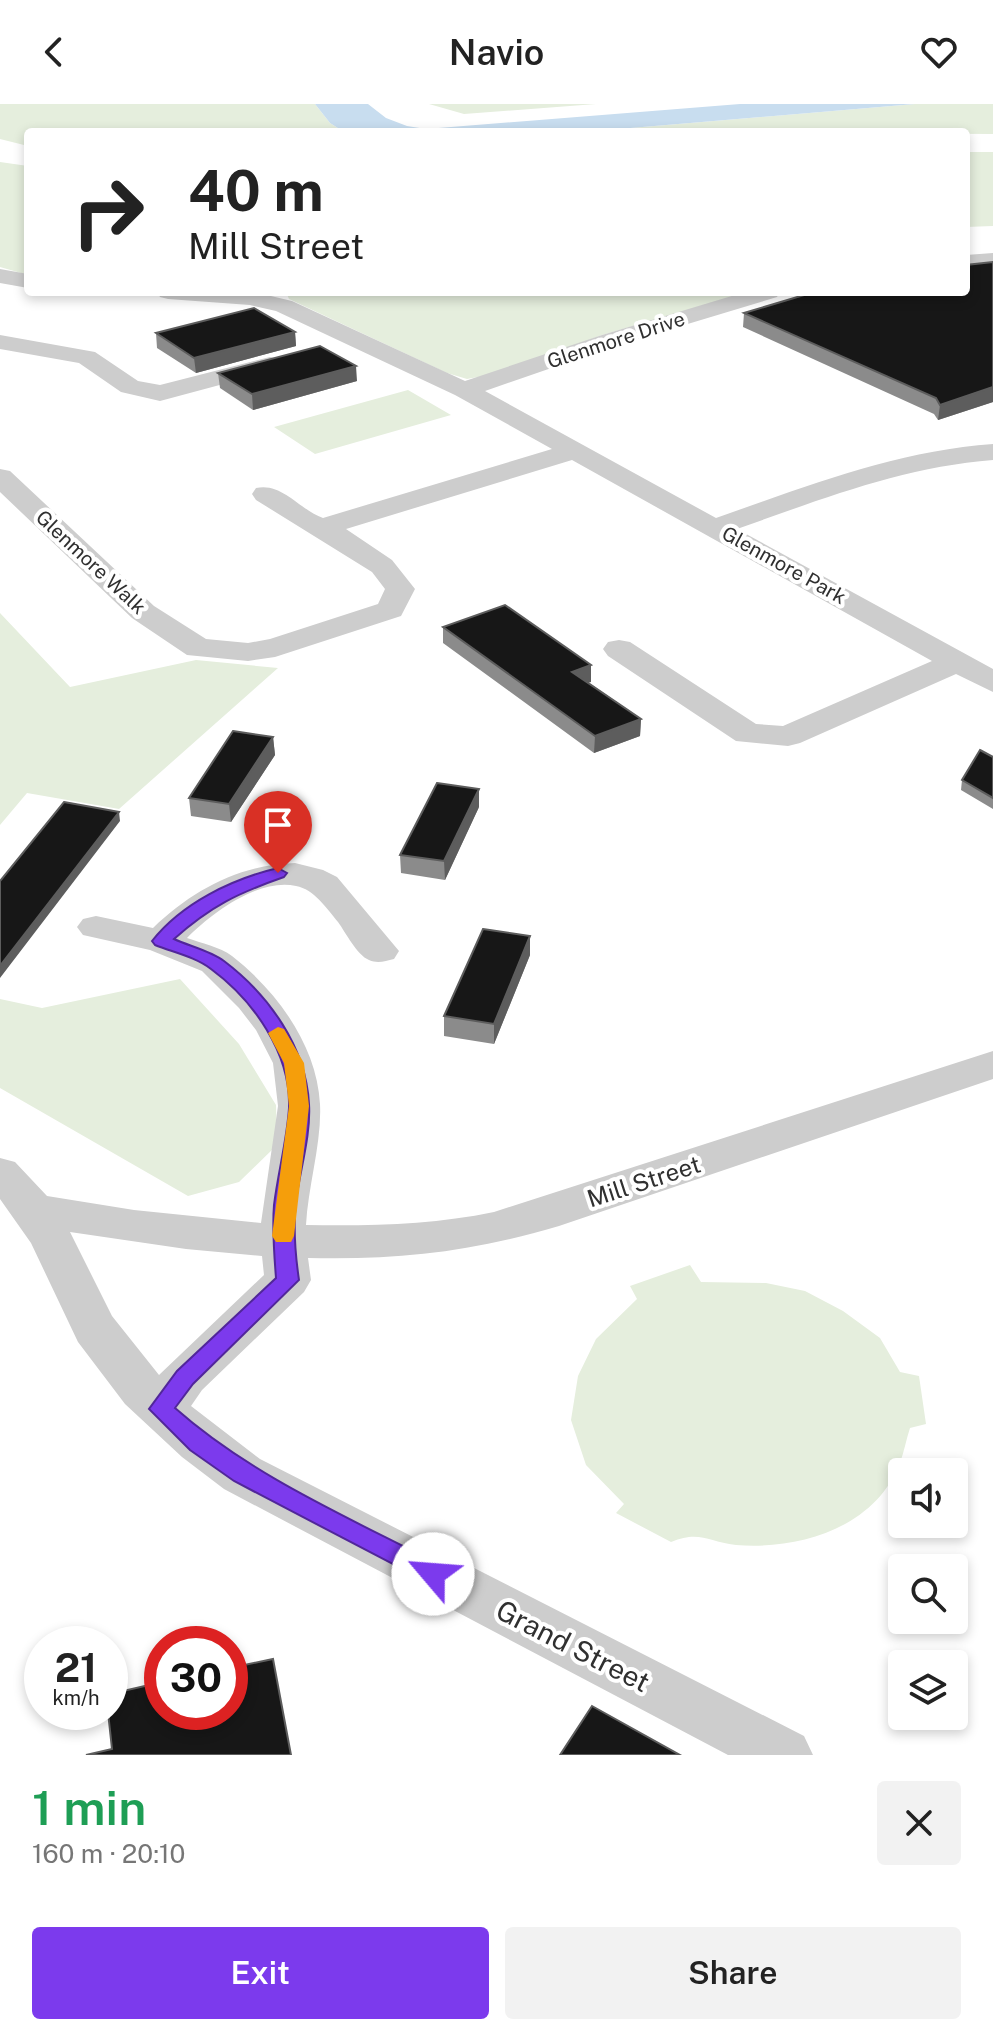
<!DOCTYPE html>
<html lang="en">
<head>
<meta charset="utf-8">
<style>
	body { margin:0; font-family:"Public Sans",sans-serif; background:#f2f2f2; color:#222; height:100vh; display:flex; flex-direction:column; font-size:30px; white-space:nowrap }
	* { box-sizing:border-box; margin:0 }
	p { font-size:26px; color:#767676 }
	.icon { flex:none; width:44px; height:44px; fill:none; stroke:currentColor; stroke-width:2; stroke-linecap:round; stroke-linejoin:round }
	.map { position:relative; height:1651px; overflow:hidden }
	.side { display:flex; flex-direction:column; background:#fff; flex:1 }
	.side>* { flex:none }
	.hud { position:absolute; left:24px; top:24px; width:946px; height:168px; border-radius:8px; box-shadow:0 4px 12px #0003; background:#fff; color:#222; overflow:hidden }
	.buttons { position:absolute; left:888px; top:1354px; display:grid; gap:16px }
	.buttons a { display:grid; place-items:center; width:80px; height:80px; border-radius:8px; background:#fff; box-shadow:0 4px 12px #0003; font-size:40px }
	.speed { position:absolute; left:24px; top:1522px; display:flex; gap:16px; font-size:40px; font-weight:700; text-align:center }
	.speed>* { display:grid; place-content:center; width:104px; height:104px; border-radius:50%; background:#fff; box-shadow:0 4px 12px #0003; line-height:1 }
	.speed small { font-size:20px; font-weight:400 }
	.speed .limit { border:12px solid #d22; background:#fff; color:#111 }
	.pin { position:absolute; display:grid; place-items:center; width:68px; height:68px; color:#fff; margin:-82px -34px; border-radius:50% 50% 50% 0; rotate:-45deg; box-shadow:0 0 8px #0007 }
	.pin .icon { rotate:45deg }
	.me { position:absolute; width:88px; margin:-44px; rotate:297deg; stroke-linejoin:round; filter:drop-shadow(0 0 6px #0008) }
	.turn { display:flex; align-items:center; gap:28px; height:168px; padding:0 32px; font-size:36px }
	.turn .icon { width:104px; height:104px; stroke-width:2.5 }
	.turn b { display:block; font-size:56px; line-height:68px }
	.round { display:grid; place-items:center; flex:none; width:84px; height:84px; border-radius:8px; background:#f2f2f2 }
	.summary { display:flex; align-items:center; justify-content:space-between; height:136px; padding:0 32px }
	h1 { font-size:48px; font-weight:600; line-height:60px; color:#1e9e55 }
	.cta { display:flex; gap:16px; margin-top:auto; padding:16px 32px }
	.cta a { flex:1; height:92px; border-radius:8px; background:#7c3aed; color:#fff; font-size:32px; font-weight:600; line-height:92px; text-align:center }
	.cta a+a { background:#f2f2f2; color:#222 }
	header { display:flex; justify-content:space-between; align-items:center; height:104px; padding:0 32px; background:#fff; font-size:36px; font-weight:600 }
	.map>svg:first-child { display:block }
	.green { fill:#e5eedd }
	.water { fill:#c8ddef }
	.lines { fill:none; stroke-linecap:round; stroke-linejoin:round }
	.minor { fill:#cdcdcd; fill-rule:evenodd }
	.wall { fill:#8b8b8b }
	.shaded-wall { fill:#5d5d5d }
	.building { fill:#171717; stroke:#5d5d5d; stroke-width:2 }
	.route { fill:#7c3aed; stroke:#51269a; stroke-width:2 }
	.slow { fill:#f59e0b }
	.labels { text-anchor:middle; stroke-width:8; stroke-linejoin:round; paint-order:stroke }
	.far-street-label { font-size:20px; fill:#303030; stroke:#fff }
	.street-label { font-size:24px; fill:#303030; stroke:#fff }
	.near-street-label { font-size:28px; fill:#303030; stroke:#fff }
</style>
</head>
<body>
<header><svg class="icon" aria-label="back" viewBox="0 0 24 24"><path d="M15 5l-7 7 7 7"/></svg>Navio<svg class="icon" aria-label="heart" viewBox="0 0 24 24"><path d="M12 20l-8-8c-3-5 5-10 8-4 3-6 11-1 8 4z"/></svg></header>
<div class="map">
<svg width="993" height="1651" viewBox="0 0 993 1651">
	<rect width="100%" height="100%" fill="#fff"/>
	<path class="green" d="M0 0H315L330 19 344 28H28V42L0 35Z
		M429 0H596L464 10Z
		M915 0H993V30L583 28Z
		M966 48H993V122L966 123Z
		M0 58 28 62V171L0 163Z
		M286 188H749L602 231 500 269 467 275 447 269 289 195Z
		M408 286 451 311 315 350 274 323Z
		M0 509 70 583 196 556 278 564 119 705 27 689 0 721Z
		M180 875 239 940 276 1001 277 1041 239 1078 188 1092 0 984V895L42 904Z
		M690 1161 701 1178 766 1179 805 1187 843 1207 880 1234 900 1268 919 1272 926 1320 910 1324C906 1336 904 1348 900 1359 875 1424 799 1446 736 1441 708 1438 700 1426 671 1438L616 1409 624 1400 586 1361 571 1316 578 1272 596 1235 637 1195 630 1182Z"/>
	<path class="water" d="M315 0H368L386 14 407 22 426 25 740 0H915L583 28H344L330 19Z"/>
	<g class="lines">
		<path class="minor" d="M993 149V163L966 165V151Z
			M0 165 28 170V184L0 179Z
			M157 188H254L292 197 465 277 602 231 745 188H780L777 193 618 241 485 287 716 414C807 382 896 347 993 340V356C903 363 822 395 737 425L993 565V588L956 570 800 639 788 642 736 637 608 552 603 545 608 538 619 536 630 538 756 620 783 622 932 557 572 356 346 425 392 456 415 485 401 512 275 553 248 557 187 551 132 514 0 388V365L10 367 154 502 206 535 248 539 270 535 378 500 385 485 372 468 256 396 252 390 256 384C282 378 300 406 323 414L552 345 455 291 276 207 250 201 168 195 160 193Z
			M0 231 95 248 138 277 160 281 270 253 279 255 282 260 279 265 160 297 121 288 79 259 0 245Z
			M295 759 323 766 337 773 399 847 394 855C385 857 378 860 369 856 357 851 346 829 338 818 327 805 314 785 296 782 258 774 212 809 187 834 201 839 220 843 232 852 277 887 317 942 320 1000 322 1038 308 1082 306 1121 369 1122 432 1121 494 1108L993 947V975L559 1122C471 1148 400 1156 308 1154L311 1176 304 1188 202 1286 191 1302 260 1355 804 1632 813 1651H728L224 1385 182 1353 125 1300 78 1238 31 1139 0 1095V1054L15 1058 47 1092 134 1106 261 1119 278 1002 273 959 256 926 239 904 202 867 150 846 83 831 77 823 83 815 96 812 153 824C193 786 239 761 295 759ZM70 1128 186 1145 262 1152 264 1171 159 1271 112 1212Z"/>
	</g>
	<path class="wall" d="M993 158V298L938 316 934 310 743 223 744 209Z
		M295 228 296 242 196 269 157 244 156 229Z
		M218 269 357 277 253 306 220 284Z
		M443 523 591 578H588L641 615 640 632 594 649 443 539Z
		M273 633 275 651 231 718 191 712 189 694Z
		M993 653V705L961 686 962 676Z
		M479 703 445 776 401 769 400 751Z
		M530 832V851L494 940 444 932V912Z"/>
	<path class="shaded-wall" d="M295 228 296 242 196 269 194 254Z
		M356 262 357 277 253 306 252 290Z
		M993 283V298L938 316 940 301Z
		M591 561V578L572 584V568Z
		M641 615 640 632 594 649 595 632Z
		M273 633 275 651 231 718 229 700Z
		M479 685V703L445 776 444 757Z
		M119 708 120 717 0 874V862Z
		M530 832V851L494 940V920Z"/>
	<path class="building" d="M993 158V283L940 301 936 294 744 209 814 188H966V161Z
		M254 204 295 228 194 254 156 229Z
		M320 242 356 262 252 290 218 269Z
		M505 501 591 561 572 568 641 615 595 632 443 523Z
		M233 627 273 633 229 700 189 694Z
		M980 646 993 653V694L962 676Z
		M437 679 479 685 444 757 400 751Z
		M64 698 119 708 0 862V777Z
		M483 825 530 832 494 920 444 912Z
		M273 1555 291 1651H86L112 1645 108 1608H110V1590L162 1578V1608H230V1564Z
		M592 1602 680 1651H560Z"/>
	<path class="route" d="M278 764 287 769 284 773C238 789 211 802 174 835 189 842 211 847 224 857 269 891 306 943 309 1000 311 1031 300 1066 296 1097 293 1124 295 1149 299 1176L193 1280 175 1304C253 1373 350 1414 442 1462L446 1470 442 1477 433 1481 234 1377 190 1346 149 1305 177 1267 276 1174C274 1149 272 1125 274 1101 278 1068 287 1036 289 1004 291 949 253 896 211 865 196 853 172 848 155 841L152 837C182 799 232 775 278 764Z"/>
	<path class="slow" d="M278 923 284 925 304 959 309 1002 294 1132 291 1138H276L272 1132 289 1002 284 959 268 929Z"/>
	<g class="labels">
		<g class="far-street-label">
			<text transform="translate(616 236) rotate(-18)" y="7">Glenmore Drive</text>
			<text transform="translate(91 458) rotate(43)" y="7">Glenmore Walk</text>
			<text transform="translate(784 461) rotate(29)" y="7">Glenmore Park</text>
		</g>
		<g class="street-label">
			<text transform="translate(644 1078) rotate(-18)" y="8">Mill Street</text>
		</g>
		<g class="near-street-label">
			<text transform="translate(573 1542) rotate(27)" y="10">Grand Street</text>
		</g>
	</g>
</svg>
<div class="buttons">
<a><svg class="icon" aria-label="sound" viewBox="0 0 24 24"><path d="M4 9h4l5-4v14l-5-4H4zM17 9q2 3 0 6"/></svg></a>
<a><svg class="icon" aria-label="search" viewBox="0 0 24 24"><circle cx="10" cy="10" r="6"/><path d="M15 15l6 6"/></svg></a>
<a><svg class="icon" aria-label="layers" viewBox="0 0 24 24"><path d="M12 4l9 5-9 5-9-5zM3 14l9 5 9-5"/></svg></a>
</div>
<div class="speed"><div>21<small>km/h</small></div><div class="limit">30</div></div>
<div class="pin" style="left:278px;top:769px;background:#d93025"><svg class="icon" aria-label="arrive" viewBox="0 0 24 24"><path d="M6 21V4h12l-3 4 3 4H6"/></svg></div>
<svg class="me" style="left:433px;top:1470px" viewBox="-20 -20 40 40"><circle r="19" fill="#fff"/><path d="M0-13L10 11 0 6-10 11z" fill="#7c3aed"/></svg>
<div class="hud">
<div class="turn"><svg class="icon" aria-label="right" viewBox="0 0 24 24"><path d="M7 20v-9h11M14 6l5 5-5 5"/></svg><div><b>40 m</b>Mill Street</div></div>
</div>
</div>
<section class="side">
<div class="summary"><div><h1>1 min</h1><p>160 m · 20:10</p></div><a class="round"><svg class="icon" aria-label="close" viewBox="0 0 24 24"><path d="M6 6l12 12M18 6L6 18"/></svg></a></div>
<div class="cta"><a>Exit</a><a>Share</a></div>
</section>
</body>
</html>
